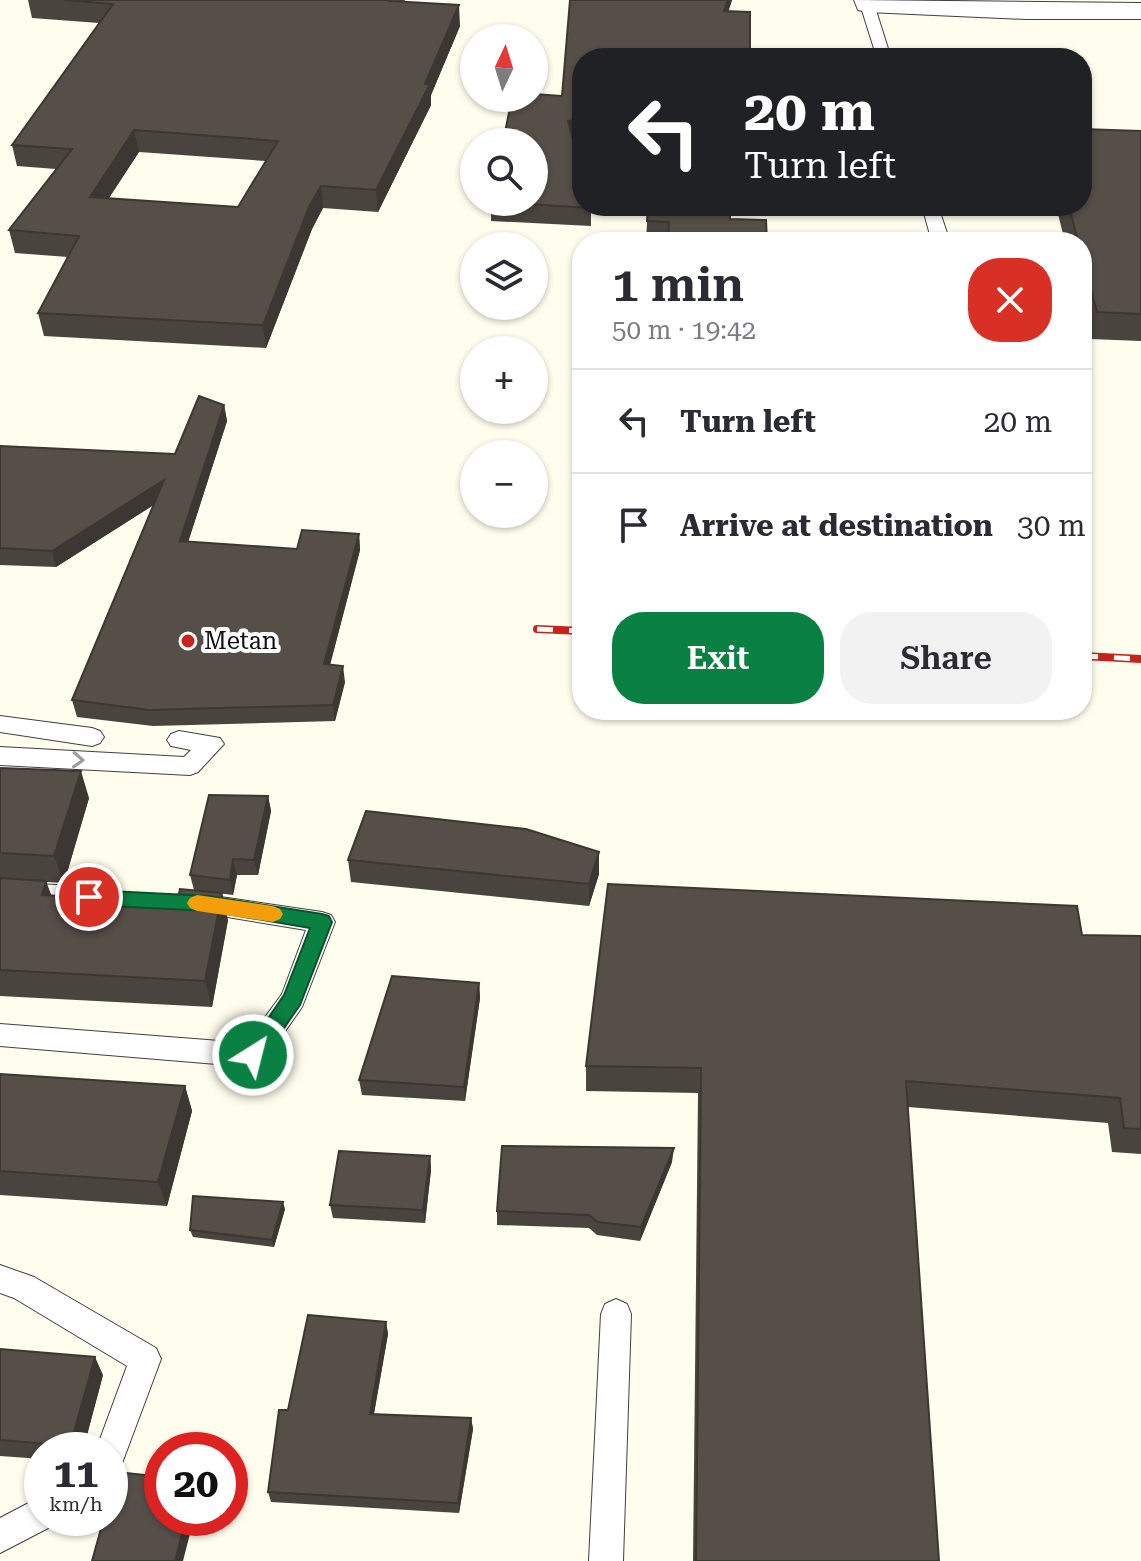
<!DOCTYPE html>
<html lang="en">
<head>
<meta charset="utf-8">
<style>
	body { margin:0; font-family:"Roboto Serif",serif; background:#f2f2f3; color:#2b2b33; height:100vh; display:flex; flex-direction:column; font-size:30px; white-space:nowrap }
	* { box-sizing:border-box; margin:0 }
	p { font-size:26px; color:#7c7c81 }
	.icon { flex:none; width:44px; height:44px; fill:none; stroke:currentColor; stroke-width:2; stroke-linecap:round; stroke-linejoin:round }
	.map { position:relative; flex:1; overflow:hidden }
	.sheet { position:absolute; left:572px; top:232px; width:520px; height:488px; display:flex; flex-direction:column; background:#fff; border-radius:32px; box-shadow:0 2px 6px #0004 }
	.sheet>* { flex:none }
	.top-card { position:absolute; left:572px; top:48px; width:520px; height:168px; border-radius:32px; box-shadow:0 2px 6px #0004; background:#202124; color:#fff; overflow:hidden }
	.needle { width:52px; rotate:4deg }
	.controls { position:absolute; left:460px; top:24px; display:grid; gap:16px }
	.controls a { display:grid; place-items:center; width:88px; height:88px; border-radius:50%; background:#fff; box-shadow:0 2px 6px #0004; font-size:40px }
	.speed { position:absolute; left:24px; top:1432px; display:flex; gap:16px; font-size:40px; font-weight:700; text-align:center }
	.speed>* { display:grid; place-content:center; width:104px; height:104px; border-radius:50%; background:#fff; box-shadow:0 2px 6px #0004; line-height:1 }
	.speed small { font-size:20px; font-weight:400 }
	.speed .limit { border:12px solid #d22; background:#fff; color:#111 }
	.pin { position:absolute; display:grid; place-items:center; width:68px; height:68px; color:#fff; margin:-34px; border:4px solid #fff; border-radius:50%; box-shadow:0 2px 8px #0007 }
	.me { position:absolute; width:88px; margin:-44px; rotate:36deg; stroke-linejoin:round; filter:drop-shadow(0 0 6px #0008) }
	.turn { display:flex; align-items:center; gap:28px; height:168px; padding:0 40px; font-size:36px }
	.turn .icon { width:104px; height:104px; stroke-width:2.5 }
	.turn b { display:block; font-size:56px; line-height:68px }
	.round { display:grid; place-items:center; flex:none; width:84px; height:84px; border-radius:32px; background:#f2f2f3 }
	.headline { display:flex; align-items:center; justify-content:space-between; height:136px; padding:0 40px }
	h1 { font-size:48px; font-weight:600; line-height:60px }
	.cta { display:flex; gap:16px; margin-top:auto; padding:16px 40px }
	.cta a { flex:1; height:92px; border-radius:32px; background:#0b8043; color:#fff; font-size:32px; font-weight:600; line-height:92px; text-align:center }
	.cta a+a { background:#f2f2f3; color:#2b2b33 }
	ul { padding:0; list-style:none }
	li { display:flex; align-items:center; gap:24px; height:104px; padding:0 40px; border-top:2px solid #e1e1e2 }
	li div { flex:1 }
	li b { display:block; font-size:30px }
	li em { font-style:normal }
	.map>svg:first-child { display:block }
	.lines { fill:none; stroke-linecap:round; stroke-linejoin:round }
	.service-casing { stroke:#404040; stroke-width:2 }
	.minor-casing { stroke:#404040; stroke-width:2 }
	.service { fill:#fff; fill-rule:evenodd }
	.minor { fill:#fff; fill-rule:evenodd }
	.rail-casing { stroke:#c5231c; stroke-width:8 }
	.rail { stroke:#fff; stroke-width:5; stroke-dasharray:16; stroke-linecap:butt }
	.wall { fill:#4a443e; fill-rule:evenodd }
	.shaded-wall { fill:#3c3732 }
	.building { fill:#564f48; stroke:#3c3732; stroke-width:2; fill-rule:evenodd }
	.oneway { stroke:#9e9e9e }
	.route { fill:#0b8043; stroke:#07532c; stroke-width:2 }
	.slow { fill:#f59e0b }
	.poi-dot { fill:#c5231c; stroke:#fff; stroke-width:3 }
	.labels { text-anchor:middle; stroke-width:8; stroke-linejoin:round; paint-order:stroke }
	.poi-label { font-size:24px; fill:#0d0d0d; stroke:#fff; text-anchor:start }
</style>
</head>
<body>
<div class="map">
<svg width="1141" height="1561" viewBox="0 0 1141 1561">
	<rect width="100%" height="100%" fill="#fffded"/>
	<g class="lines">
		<defs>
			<path id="service" d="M868 0 874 4 891 58H877L860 4Z
				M922 206H938L950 242H932Z
				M0 716 92 728 100 731 104 737 100 743 92 746 0 732Z
				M179 731 220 738 224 744 198 772 190 775 0 765V747L184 757 191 750 171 746 167 740 171 734Z
				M0 882 93 887 102 890 106 897 102 904 93 907 0 902Z
				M194 893 322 912 331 915 335 922 302 1007 263 1063 253 1067 0 1046V1024L246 1043 282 994 306 930 185 910 181 903 185 896Z
				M0 1265 34 1277 156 1348 161 1359 121 1466 110 1471V1450H96L127 1366 14 1298 0 1293Z
				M616 1299 627 1304 631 1314 623 1561H589L601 1314 605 1304Z
				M42 1496V1518H57L54 1525 0 1553V1518Z"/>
			<path id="minor" d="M854 0 1141 3V19H1026L867 12 858 10Z"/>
		</defs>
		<use href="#service" class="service-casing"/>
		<use href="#minor" class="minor-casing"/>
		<use href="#service" class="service"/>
		<use href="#minor" class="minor"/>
		<defs>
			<path id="rail" d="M537 629 582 631
				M1082 656 1141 659"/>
		</defs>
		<use href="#rail" class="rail-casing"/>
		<use href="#rail" class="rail"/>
	</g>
	<path class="wall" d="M28 0H405L404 2 460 26 431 95V105L378 212 323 208 312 229 266 348 44 336 38 313 68 257 15 253 9 230 56 169 17 166 12 145 99 23 32 18ZM139 152 266 161 238 207 109 198Z
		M570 0H732L728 11 573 139 591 208V226L491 221V202L562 96Z
		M1141 131V341L1090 339 1082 308V242H1065L1056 206H1082Z
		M648 206 730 219 668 241 646 240Z
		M224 405 227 421 188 542 297 549 359 534 360 550 330 665 345 682 335 721 153 726 77 717 72 700 153 505 56 567 0 565V446L175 454Z
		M0 768 89 798 64 883 46 882 51 895 228 920 212 1007 0 996Z
		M268 796 271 811 258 875H237L233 895 194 890 190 875Z
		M599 852V874L589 906 351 882 348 860Z
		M1141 936V1154L1112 1152 1108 1123 908 1107 939 1561H693L698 1093 586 1091V1066Z
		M479 983 480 998 465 1101 362 1095 359 1080Z
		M0 1074 185 1086 192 1111 167 1206 0 1195Z
		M430 1156 431 1170 425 1223 333 1218 330 1205Z
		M672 1162 640 1241 597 1235 589 1228 497 1225V1211Z
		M285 1209 274 1247 193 1237 190 1230Z
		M386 1322 388 1334 374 1414 471 1418 473 1429 459 1513 271 1502 268 1492 288 1410Z
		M0 1349 103 1375 83 1450H42V1459L0 1456Z"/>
	<path class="shaded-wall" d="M728 0H732L723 29 724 11Z
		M459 5 460 26 431 95V105L378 212 376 190Z
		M582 119V137L568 140V121Z
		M134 130 139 152 95 219 90 197Z
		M321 186 323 208 312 229 266 348 263 325 309 207Z
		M224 405 227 421 183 558 180 541Z
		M164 480 168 496 56 567 52 551Z
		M359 534 360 550 326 680 324 664Z
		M343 666 345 682 335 721 333 705Z
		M81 771 89 798 64 883 54 856Z
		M268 796 271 811 258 875 254 860Z
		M599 852V874L589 906V884Z
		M233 859 237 875 233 895 230 880Z
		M46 881 56 908 42 895Z
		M222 893 228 920 212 1007 205 981Z
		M479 983 480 998 465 1101 464 1087Z
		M185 1086 192 1111 167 1206 158 1182Z
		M674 1148 672 1162 640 1241 641 1227Z
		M430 1156 431 1170 425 1223 423 1210Z
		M283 1202 285 1209 274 1247 272 1240Z
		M386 1322 388 1334 372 1424 370 1414Z
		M95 1357 103 1375 83 1450H72L70 1446Z
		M471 1418 473 1429 459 1513 458 1503Z
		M186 1518H194L183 1561H175Z"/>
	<path class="building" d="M64 0H391L390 1 459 5 425 84H430L376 190 321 186 309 207 263 325 38 313 79 236 9 230 72 149 12 145 113 4ZM134 130 278 141 238 207 90 197Z
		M570 0H728L724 11 750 12V58H582V119L568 121 582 173V206H591V208L491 202H534V142H503L512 98H534V94L562 96Z
		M1082 129 1141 131V314L1097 312 1082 256V242H1078L1069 206H1082Z
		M648 206H730V219L766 220 767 242H668L669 222 647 221Z
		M199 396 224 405 180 541 297 549 302 530 359 534 324 664 343 666 333 705 149 710 72 700 164 480 52 551 0 548V446L175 454Z
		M0 768 81 771 54 856 0 853Z
		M209 795 268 796 254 860 233 859 230 880 190 875Z
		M366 811 526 829 599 852 589 884 348 860Z
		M0 878 46 881 42 895 177 902 180 889 222 893 205 981 0 970Z
		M608 884 1077 906 1082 935 1141 936V1129L1124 1128 1120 1098 906 1081 939 1561H696L701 1068 586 1066Z
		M392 976 479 983 464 1087 359 1080Z
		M0 1074 185 1086 158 1182 0 1171Z
		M502 1146 674 1148 641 1227 598 1222 589 1215 497 1211Z
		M339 1151 430 1156 423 1210 330 1205Z
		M193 1196 283 1202 272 1240 190 1230Z
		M308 1315 386 1322 370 1414 471 1418 458 1503 268 1492 279 1410H288Z
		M0 1349 95 1357 70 1446 0 1440Z
		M117 1472 162 1477V1518H186L175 1561H92L104 1518H110V1497Z"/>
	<defs><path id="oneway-chevron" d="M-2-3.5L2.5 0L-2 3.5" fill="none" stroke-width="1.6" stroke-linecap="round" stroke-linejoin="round" transform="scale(2)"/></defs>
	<use class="oneway" href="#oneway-chevron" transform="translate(78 760) rotate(3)"/>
	<path class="route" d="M89 890 209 896 322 914 329 916 332 922 300 1005 261 1061 253 1063 246 1061 243 1055 284 995 310 928 209 911 89 905 83 903 80 897 83 892Z"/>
	<path class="slow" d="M197 895 273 906 280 909 283 914 280 919 273 922 197 911 190 908 187 903 190 898Z"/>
	<circle class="poi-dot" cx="188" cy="641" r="8"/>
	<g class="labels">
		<g class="poi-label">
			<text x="204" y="649">Metan</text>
		</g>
	</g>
</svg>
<div class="controls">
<a><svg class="needle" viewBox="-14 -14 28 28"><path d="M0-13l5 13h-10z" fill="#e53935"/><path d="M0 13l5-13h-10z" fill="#7c7c81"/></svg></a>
<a><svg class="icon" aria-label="search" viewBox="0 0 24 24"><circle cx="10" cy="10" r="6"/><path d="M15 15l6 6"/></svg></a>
<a><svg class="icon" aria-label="layers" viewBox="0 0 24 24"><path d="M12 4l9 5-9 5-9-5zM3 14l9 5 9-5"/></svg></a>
<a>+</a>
<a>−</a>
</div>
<div class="speed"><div>11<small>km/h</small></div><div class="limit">20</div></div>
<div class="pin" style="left:89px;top:897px;background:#d93025"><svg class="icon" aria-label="arrive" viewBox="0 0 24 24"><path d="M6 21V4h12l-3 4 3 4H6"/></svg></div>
<svg class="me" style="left:253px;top:1055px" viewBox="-20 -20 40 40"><circle r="17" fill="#0b8043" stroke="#fff" stroke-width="3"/><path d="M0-11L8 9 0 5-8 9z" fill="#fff"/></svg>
<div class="top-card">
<div class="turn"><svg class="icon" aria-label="left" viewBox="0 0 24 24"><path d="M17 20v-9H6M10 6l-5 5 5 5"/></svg><div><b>20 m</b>Turn left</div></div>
</div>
<section class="sheet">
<div class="headline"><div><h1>1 min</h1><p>50 m · 19:42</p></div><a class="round" style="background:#d93025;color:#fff"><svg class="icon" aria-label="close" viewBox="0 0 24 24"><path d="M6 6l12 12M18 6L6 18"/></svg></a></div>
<ul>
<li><svg class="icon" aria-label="left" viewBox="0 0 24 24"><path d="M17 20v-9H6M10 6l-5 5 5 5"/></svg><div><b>Turn left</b></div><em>20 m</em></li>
<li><svg class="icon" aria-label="arrive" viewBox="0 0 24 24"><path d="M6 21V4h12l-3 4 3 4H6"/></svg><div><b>Arrive at destination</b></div><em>30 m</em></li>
</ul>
<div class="cta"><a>Exit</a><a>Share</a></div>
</section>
</div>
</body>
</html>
